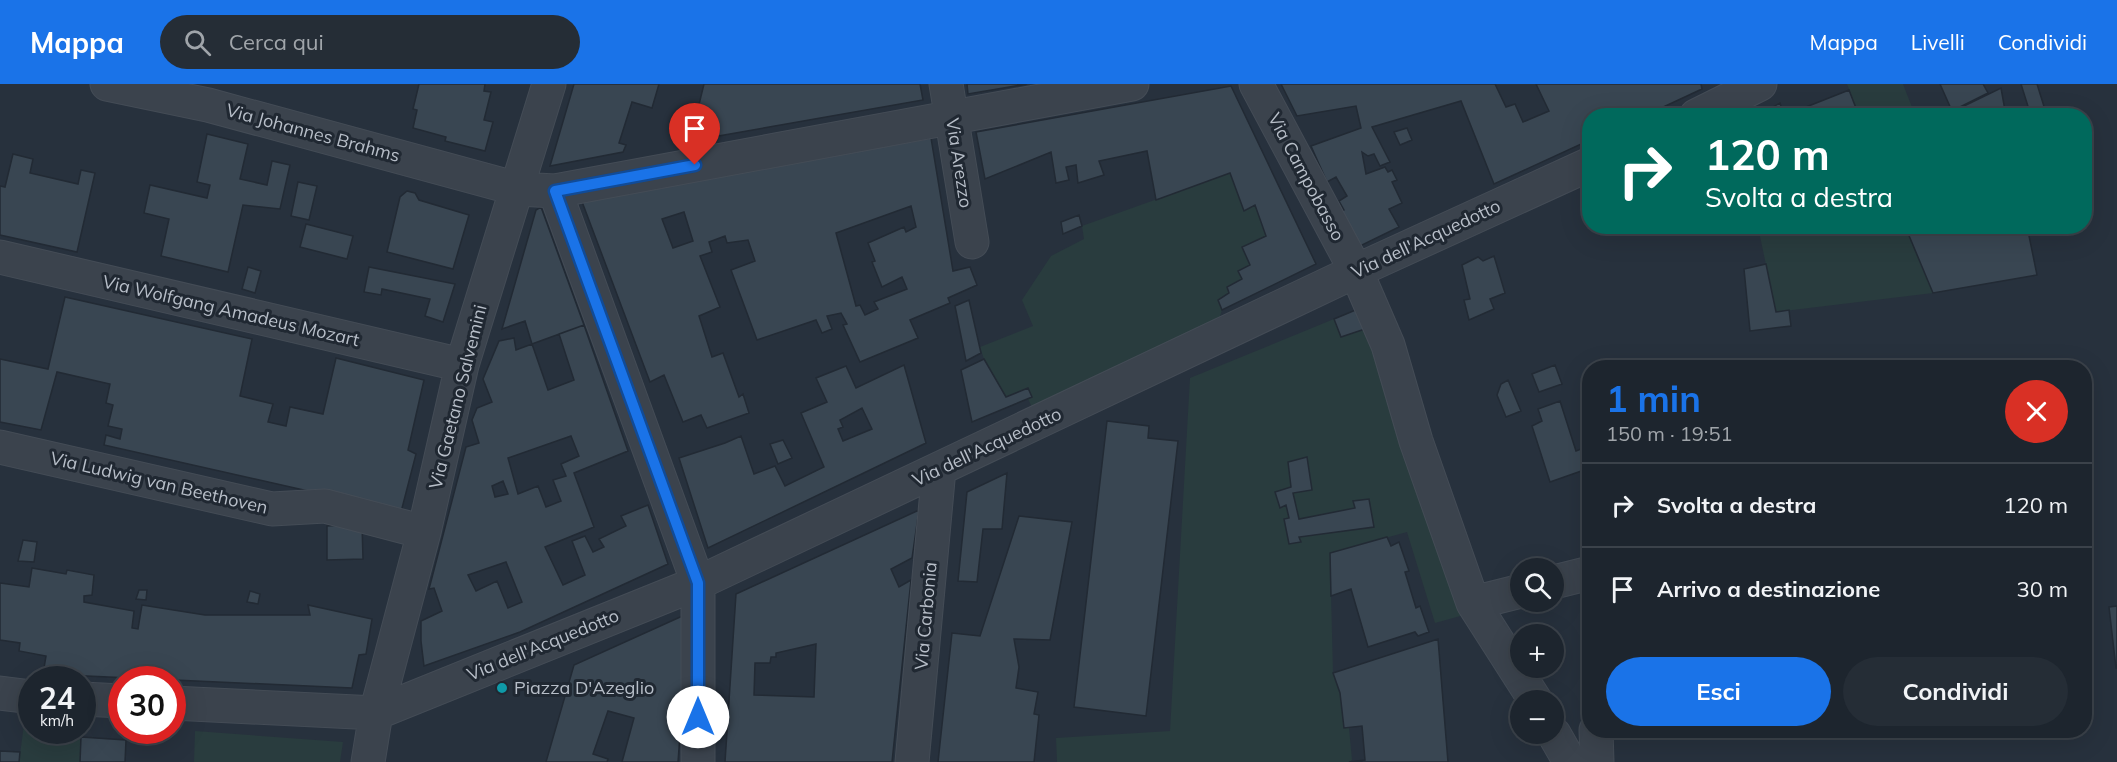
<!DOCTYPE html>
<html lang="it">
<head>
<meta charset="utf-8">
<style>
	body { margin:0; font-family:Mulish,sans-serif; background:#252d36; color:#f1f3f6; height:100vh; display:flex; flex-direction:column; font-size:22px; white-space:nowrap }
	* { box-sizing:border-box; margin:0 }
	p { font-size:20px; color:#a0a5aa }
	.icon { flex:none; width:33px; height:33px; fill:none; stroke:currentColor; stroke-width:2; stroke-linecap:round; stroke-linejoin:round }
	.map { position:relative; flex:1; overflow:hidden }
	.drawer { position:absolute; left:1582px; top:276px; width:510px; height:378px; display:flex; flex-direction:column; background:#1d252e; border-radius:24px; box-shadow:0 6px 24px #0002,0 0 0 2px #3b424a }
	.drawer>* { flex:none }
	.banner { position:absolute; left:1582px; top:24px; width:510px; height:126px; border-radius:24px; box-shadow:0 6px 24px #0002,0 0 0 2px #3b424a; background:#00695c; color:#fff; overflow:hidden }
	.controls { position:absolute; left:1510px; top:474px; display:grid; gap:12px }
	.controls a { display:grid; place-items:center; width:54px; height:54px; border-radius:50%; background:#1d252e; box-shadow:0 6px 24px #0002,0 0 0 2px #3b424a; font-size:30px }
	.speed { position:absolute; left:18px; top:582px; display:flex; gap:12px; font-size:30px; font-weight:700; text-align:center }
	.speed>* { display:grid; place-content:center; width:78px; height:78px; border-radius:50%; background:#1d252e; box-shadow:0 6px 24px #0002,0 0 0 2px #3b424a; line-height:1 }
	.speed small { font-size:15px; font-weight:400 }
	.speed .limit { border:9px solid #d22; background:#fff; color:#111 }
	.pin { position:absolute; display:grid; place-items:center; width:51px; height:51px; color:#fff; margin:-62px -26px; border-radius:50% 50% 50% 0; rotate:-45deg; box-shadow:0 0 6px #0007 }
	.pin .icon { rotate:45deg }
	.me { position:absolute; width:66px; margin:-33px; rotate:0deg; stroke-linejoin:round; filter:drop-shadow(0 0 4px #0008) }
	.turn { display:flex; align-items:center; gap:21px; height:126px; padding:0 24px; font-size:27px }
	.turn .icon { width:78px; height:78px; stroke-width:2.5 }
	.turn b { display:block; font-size:42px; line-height:51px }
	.round { display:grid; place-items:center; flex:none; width:63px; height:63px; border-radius:32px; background:#252d36 }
	.head { display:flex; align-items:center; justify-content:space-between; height:102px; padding:0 24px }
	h1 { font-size:36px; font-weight:700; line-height:45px; color:#1a73e8 }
	.cta { display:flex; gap:12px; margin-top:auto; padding:12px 24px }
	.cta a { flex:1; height:69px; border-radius:36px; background:#1a73e8; color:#fff; font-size:24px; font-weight:700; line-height:69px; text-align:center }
	.cta a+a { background:#252d36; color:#f1f3f6 }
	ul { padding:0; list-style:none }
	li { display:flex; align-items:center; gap:18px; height:84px; padding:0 24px; border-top:2px solid #3b424a }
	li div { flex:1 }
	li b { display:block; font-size:22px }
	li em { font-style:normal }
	header { display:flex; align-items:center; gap:36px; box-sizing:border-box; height:84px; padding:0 30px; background:#1a73e8; color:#fff }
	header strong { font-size:28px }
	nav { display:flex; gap:33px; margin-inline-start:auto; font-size:21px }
	.search { width:420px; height:54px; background:#252d36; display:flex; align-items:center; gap:15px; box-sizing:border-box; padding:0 21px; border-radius:33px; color:#a0a5aa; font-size:22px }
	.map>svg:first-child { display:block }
	.green { fill:#293c3e }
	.building { fill:#394652; stroke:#222a34; stroke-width:1.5; fill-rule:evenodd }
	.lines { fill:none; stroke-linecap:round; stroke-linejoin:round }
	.minor-casing { stroke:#444c56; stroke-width:35 }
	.minor { stroke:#3b434d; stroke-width:33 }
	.route-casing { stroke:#114b97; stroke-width:15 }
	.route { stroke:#1a73e8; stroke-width:10 }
	.culture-dot { fill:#0f9aa8; stroke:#202832; stroke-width:2 }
	.labels { text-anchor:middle; stroke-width:6; stroke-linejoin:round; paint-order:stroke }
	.street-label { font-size:18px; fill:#b7bec8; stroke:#202832 }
	.poi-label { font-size:18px; fill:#b7bec8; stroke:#202832; text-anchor:start }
</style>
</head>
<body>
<header>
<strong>Mappa</strong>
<div class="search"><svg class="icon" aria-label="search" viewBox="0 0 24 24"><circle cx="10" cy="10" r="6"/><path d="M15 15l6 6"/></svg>Cerca qui</div>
<nav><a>Mappa</a><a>Livelli</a><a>Condividi</a></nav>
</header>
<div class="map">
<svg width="2117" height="678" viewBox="0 0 2117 678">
	<rect width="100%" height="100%" fill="#27313d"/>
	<path class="green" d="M1847 0H1903L1915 31H1859Z
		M1230 89 1244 127 1255 121 1266 152 1242 163 1250 181 1239 186 1242 195 1227 203 1229 209 1218 216 1222 226 1217 241 1033 325 1028 315 1032 313 1028 304 1006 313 984 275 980 263 1033 242 1022 216 1051 172 1084 155 1082 142Z
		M1758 143H1905L1933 209 1776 228Z
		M1358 225 1464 531 1435 539 1407 448 1330 469 1333 589 1340 609 1344 644H1349L1352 676 1349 678H1057L1056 654 1170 647 1190 294 1334 235 1341 253Z
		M31 639 32 646 80 647V678H19L24 640Z
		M195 647 343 658 340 678H194Z"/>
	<path class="building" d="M419 0H485L484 7 491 8 484 36 493 38 485 67 445 57 446 53 413 44 417 26 413 25Z
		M574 0H659L652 24 632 18 619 59 626 61 623 68 550 82Z
		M704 0H920L923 16 690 57Z
		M967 0H1027L968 10Z
		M1281 0H1495L1506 23 1515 20 1523 38 1549 27 1536 0H1701L1702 5 1644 32H1590V56L1494 100 1461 17 1372 43 1390 78 1380 82 1374 70 1368 72 1362 68 1366 90 1385 83 1388 88 1392 86 1397 96 1392 98 1402 119 1389 125 1399 143 1358 163 1341 128 1344 126 1339 117 1347 112 1336 93 1327 98 1311 62 1361 44 1356 22 1297 32Z
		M1940 0H1983L1988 9 1952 27Z
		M2021 0H2037L2047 32H2031Z
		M1231 2 1316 180 1222 226 1218 216 1229 209 1227 203 1242 195 1238 187 1250 181 1242 163 1266 152 1255 121 1244 127 1230 89 1156 116 1147 67 1099 77 1104 91 1078 99 1076 81 1066 83 1069 96 1056 99 1051 68 985 95 976 48Z
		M2001 4 2006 32H1968L1964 22Z
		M1849 6 1859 32H1803L1801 25Z
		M1780 19 1784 32H1757Z
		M1407 44 1412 56 1400 61 1394 48Z
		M207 50 248 60 240 95 267 101 272 77 290 81 280 125 243 121 228 188 161 172 169 135 144 129 150 101 207 114 210 101 197 98Z
		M931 54 953 187 970 183 977 201 948 214 950 219 910 236 918 254 860 278 843 241 847 240 841 229 827 232 832 245 822 249 816 236 757 256 731 186 755 177 748 156 727 159 725 152 709 158 712 168 700 172 720 223 699 232 712 273 723 269 739 313 743 310 749 329 707 344 701 331 683 338 664 291 650 298 581 115ZM911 122 916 143 906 148 904 143 868 159 875 177 872 178 882 203 902 193 907 205 874 218 878 225 865 231 860 221 856 222 836 149ZM684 128 693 157 673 164 662 135Z
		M13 70 33 75 30 89 78 100 81 86 95 89 77 168 0 151V102L5 103Z
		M298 98 317 102 309 136 291 132Z
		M407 107 415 109 419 116 469 131 453 185 387 168 400 113Z
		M541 123 584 241 532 260 525 237 502 245 536 126Z
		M1079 131 1082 142 1063 150 1061 138Z
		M306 140 353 152 347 175 300 163Z
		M1905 142H2027L2037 191 1933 209Z
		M1494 172 1505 209 1490 215 1494 225 1469 236 1464 216 1470 215 1462 181 1478 173 1483 177Z
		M1766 180 1776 228 1789 226 1791 242 1750 247 1744 185Z
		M248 183 261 187 255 209 242 205Z
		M369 183 455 200 443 238 425 232 430 215 382 205 381 211 364 208Z
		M65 213 252 255 240 312 273 320 268 338 286 342 290 323 323 330 336 274 424 296 408 366 416 370 401 428 104 361 106 351 120 355 122 345 108 342 113 321 106 319 110 300 57 288 41 346 0 338V275L48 285Z
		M969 216 981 269 966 277 955 222Z
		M1358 225 1365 245 1341 253 1334 235Z
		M584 241 628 367 574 389 594 443 545 463 563 501 585 491 572 457 585 452 593 468 604 463 599 455 626 442 621 432 648 421 668 480 520 548 424 582 421 557V537L442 527 434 504 429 505 466 363 479 359 472 336 477 324 492 318 483 295 499 257 514 254 516 266 532 260 548 306 574 296 559 250ZM571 352 579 372 561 380 566 392 553 396 561 417 546 423 538 402 518 410 508 374ZM503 397 508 410 495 413 492 402ZM506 478 522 518 508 524 497 497 476 507 468 491Z
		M984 275 1006 313 1028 304 1032 313 972 338 961 286Z
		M904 281 926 359 708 464 679 374 725 359 741 352 754 390 775 382 785 402 824 383 801 329 827 318 816 294 846 282 856 304ZM862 324 872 345 843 357 838 345 843 343 840 336Z
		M1555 281 1562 300 1539 308 1532 290Z
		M1508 296 1521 327 1506 333 1497 311 1501 300Z
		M1560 317 1576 367 1581 365 1587 385 1550 398 1532 342 1542 337 1538 325Z
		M1107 337 1149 342 1148 354 1178 357 1146 632 1074 623Z
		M783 356 792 374 778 380 770 360Z
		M1307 373 1312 406 1293 409 1299 435 1355 424 1353 417 1369 415 1374 443 1299 453 1301 458 1289 460 1284 435 1289 434 1286 421 1280 424 1275 408 1291 403 1288 378Z
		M1007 389 1002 445H983L977 498 958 497 967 408Z
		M919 426 912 474 891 485 899 503 911 496 892 678H725L736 510ZM816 560 814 613 754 611 755 579H770L771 573H776V569Z
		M1019 432 1072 438 1050 556 1014 555 1019 583 1016 604 1038 608 1034 630 1039 631 1034 678H938L952 549 980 552Z
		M362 440 363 475 327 476V442Z
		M1387 453 1391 462 1399 458 1409 487 1405 488 1416 524 1420 522 1429 548 1418 552 1415 548 1368 563 1351 505 1331 512 1330 469Z
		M23 456 37 458 34 478 18 477Z
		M32 484 66 490 67 486 94 491 92 511 84 512V518L134 527 132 544 138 545 142 521 205 531H310L308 521 372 535 366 570 359 571 352 604 43 590 46 572 19 567 20 559 0 556V499L29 503Z
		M139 506H147L146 516 136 515Z
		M250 507 260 510 258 520 247 518Z
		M2117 522V584H2116L2109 523Z
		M689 529 678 678H622L634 634 608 627 593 670 608 675 607 678H546L574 581Z
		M1438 555 1448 678H1349L1365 676 1362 642 1344 644 1340 609 1333 589Z
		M81 653 126 656 125 678H80Z
		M0 667 20 668 19 678H0Z"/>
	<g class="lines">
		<defs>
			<path id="minor" d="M107 0 208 21 518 105 555 107 1132 0
				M946 0 972 158
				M1256 0 1356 187 1388 261 1416 357 1473 519 1535 616
				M1696 32 1760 0
				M555 107 698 499V678
				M0 173 462 281
				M0 363 272 425 325 422 424 448
				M1554 498 1590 489
				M1473 519 1521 507
				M0 609 32 613
				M82 615 122 617
				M172 619 376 629 698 499 1356 187 1590 80
				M1596 646 1597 678
				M1554 650 1570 678
				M368 678 376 629 424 448 462 281 549 0
				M912 678 939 385"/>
		</defs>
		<use href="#minor" class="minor-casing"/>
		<use href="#minor" class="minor"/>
	</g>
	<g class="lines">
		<defs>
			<path id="route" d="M695 81 555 107 698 499V633"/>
		</defs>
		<use href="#route" class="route-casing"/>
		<use href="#route" class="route"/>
	</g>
	<circle class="culture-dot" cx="502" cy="604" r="6"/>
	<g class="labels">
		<g class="street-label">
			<text transform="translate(313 49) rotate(15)" y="6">Via Johannes Brahms</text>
			<text transform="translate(959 79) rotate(81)" y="6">Via Arezzo</text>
			<text transform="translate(1306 93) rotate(62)" y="6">Via Campobasso</text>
			<text transform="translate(1426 155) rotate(-25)" y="6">Via dell'Acquedotto</text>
			<text transform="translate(231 227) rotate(13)" y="6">Via Wolfgang Amadeus Mozart</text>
			<text transform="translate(458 313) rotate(-76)" y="6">Via Gaetano Salvemini</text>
			<text transform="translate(987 363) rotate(-25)" y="6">Via dell'Acquedotto</text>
			<text transform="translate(159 399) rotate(13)" y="6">Via Ludwig van Beethoven</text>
			<text transform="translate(926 532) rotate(-85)" y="6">Via Carbonia</text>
			<text transform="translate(543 561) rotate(-22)" y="6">Via dell'Acquedotto</text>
		</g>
		<g class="poi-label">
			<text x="514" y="610">Piazza D'Azeglio</text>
		</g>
	</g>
</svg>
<div class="controls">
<a><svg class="icon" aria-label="search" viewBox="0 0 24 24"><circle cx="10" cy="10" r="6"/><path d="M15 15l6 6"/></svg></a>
<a>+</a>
<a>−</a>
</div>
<div class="speed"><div>24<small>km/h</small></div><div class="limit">30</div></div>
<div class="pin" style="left:695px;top:81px;background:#d93025"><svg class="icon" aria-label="arrive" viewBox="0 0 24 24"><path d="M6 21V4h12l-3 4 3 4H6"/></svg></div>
<svg class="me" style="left:698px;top:633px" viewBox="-20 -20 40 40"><circle r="19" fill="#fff"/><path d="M0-13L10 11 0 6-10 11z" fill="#1a73e8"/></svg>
<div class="banner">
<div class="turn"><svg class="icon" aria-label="right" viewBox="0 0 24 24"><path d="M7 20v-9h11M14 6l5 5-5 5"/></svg><div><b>120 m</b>Svolta a destra</div></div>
</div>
<section class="drawer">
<div class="head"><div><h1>1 min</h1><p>150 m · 19:51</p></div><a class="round" style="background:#d93025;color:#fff"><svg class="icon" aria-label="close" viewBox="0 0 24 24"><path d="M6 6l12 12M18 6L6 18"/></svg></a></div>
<ul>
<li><svg class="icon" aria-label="right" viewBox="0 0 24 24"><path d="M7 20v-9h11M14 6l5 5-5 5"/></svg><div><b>Svolta a destra</b></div><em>120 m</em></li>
<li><svg class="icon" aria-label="arrive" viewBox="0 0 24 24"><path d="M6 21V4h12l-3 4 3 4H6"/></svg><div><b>Arrivo a destinazione</b></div><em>30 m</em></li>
</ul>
<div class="cta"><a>Esci</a><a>Condividi</a></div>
</section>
</div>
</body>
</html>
